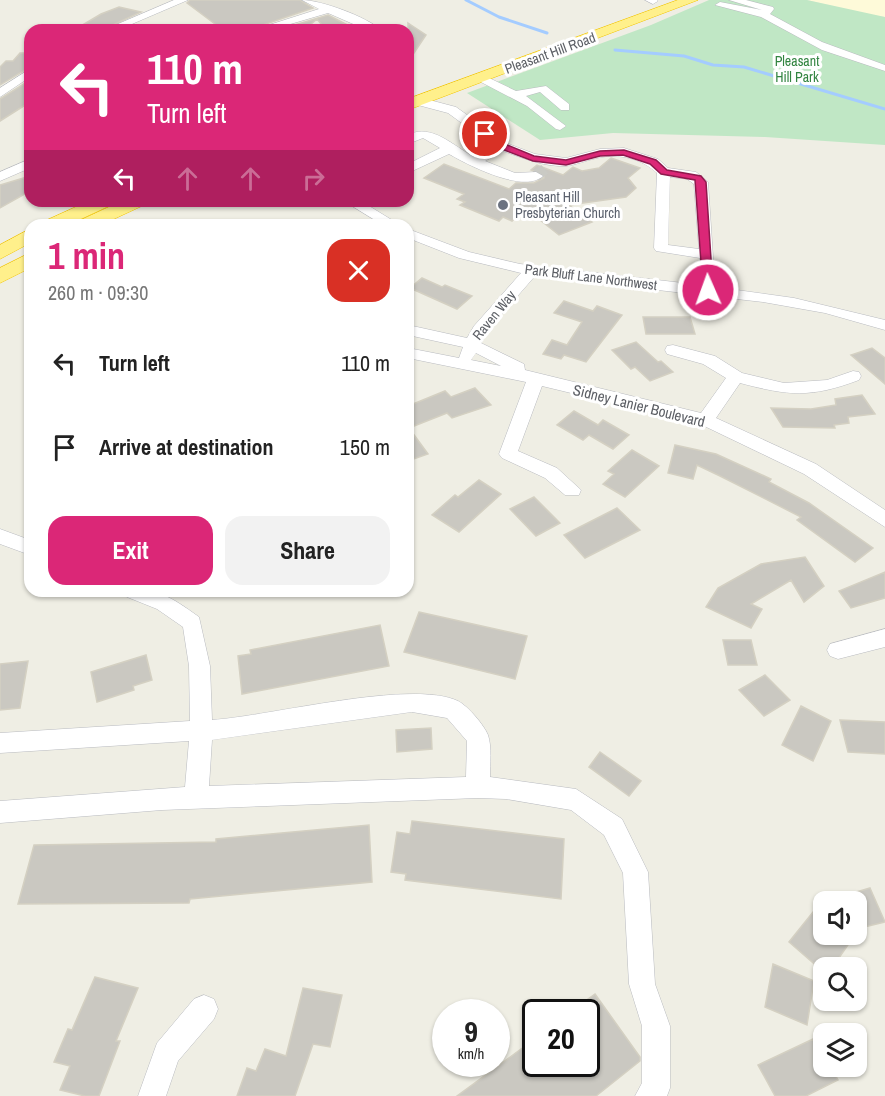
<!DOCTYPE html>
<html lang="en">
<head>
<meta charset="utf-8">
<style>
	body { margin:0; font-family:"Archivo Narrow",sans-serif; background:#f2f2f2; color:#222; height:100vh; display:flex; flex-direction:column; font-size:22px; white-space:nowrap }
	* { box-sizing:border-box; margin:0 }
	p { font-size:20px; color:#767676 }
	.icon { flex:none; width:33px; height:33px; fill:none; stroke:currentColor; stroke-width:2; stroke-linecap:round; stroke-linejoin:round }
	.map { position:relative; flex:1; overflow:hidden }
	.side { position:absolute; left:24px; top:219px; width:390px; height:378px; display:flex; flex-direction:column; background:#fff; border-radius:18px; box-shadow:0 2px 4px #0004 }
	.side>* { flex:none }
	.top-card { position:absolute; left:24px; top:24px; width:390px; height:183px; border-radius:18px; box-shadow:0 2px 4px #0004; background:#db2777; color:#fff; overflow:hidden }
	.fabs { position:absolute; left:813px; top:891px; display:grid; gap:12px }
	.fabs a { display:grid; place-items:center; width:54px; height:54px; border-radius:12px; background:#fff; box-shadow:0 2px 4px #0004; font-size:30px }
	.speed { position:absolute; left:432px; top:999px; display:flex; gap:12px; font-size:30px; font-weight:700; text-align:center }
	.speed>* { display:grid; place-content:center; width:78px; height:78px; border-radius:50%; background:#fff; box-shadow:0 2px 4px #0004; line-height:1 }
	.speed small { font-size:15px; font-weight:400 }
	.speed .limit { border:3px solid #111; border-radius:9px; background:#fff; color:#111 }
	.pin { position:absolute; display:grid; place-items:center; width:51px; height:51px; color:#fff; margin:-26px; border:3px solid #fff; border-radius:50%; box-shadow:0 2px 6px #0007 }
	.me { position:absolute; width:66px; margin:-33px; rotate:358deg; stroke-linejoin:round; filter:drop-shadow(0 0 4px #0008) }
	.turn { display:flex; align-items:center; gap:21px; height:126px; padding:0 24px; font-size:27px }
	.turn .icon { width:78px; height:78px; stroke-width:2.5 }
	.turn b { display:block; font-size:42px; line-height:51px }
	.lanes { display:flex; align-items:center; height:57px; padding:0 24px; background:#0003; justify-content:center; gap:30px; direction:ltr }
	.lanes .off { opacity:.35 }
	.round { display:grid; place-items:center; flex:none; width:63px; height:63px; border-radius:18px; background:#f2f2f2 }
	.summary { display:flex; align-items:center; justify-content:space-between; height:102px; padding:0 24px }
	h1 { font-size:36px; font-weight:800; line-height:45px; color:#db2777 }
	.cta { display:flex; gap:12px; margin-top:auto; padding:12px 24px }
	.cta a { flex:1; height:69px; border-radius:18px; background:#db2777; color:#fff; font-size:24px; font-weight:800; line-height:69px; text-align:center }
	.cta a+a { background:#f2f2f2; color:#222 }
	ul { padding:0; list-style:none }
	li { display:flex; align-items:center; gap:18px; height:84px; padding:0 24px }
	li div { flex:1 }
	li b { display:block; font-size:22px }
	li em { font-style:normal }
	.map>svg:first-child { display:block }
	.commercial { fill:#fefad9 }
	.green { fill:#c0e7c5 }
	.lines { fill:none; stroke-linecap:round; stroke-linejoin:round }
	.stream { stroke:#a4ccff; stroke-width:3 }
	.building { fill:#cac8c1; stroke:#d4d0c2; stroke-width:1.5 }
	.minor-tunnel { stroke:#cacac4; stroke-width:11; stroke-dasharray:11 6; stroke-linecap:butt }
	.minor-casing { stroke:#b9bbc0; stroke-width:1 }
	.highway-casing { stroke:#f3c500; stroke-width:1 }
	.minor { fill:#fff; fill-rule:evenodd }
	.highway { fill:#fff08b; fill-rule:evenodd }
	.route { fill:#db2777; stroke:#8e194d; stroke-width:1.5 }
	.worship-dot { fill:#6b7280; stroke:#fff; stroke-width:2 }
	.labels { text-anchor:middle; stroke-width:6; stroke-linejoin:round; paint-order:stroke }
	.far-street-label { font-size:14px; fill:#5c5f65; stroke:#fff }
	.far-park-label { font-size:14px; fill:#338541; stroke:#fff }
	.far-worship-label { font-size:14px; fill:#5b616d; stroke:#fff; text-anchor:start }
	.street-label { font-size:15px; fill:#5c5f65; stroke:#fff }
</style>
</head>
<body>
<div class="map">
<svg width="885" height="1096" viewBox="0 0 885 1096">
	<rect width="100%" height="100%" fill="#efeee4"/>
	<path class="commercial" d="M807 0H885V17L866 14Z"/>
	<path class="green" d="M709 0H807L885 17V145L765 137 613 133 540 140 467 93 651 25Z"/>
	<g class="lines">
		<path class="stream" d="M466 0 499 17 547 33
			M615 50 684 56 713 65 744 67 885 109"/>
	</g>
	<path class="building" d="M190 0H300L313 8 251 29 237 26 223 30 187 3Z
		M119 7 141 12 102 30H74L101 14Z
		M328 15 357 30H326L317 19 304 30H278Z
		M408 23 426 35 408 62Z
		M20 53H30V67L0 85V67L6 61H13Z
		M30 80V102L0 121V99Z
		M611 158 640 168 628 178 636 188 626 197 569 205 592 222 559 235 526 209 512 221 503 217 499 221 460 205 465 202 457 199 464 194 424 178 444 164 509 189 516 183H534L544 178V174L531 170 537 165 563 175 573 167 582 171 599 168Z
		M30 176V191L0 208V185Z
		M422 278 442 287 445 285 472 296 457 309 410 288Z
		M564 301 593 311 597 306 622 315 586 362 564 355 561 359 543 354 552 340 567 345 582 322 554 313Z
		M643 317H690L695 334H646Z
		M636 342 658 362 661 361 673 372 650 381 635 367 631 369 612 350Z
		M872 348 885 358V384L851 355Z
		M475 388 491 405 452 418 447 413 409 428 428 454 408 461V406L445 391 451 397Z
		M862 395 875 414 848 417 849 423 834 425 835 428 783 427 771 408 811 409 836 405 835 399Z
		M574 411 598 425 603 420 629 435 613 449 589 435 583 440 557 425Z
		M675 445 716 454 771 479 769 482 809 503 873 548 855 562 797 520 801 517 720 476 697 465 693 479 668 473Z
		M632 450 659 466 625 497 603 484 614 474 608 471Z
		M479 480 501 494 459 532 432 515 455 495 458 497Z
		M534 497 560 523 536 536 510 509Z
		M617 508 640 530 585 558 564 535Z
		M805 557 824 586 804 602 791 580 751 604 762 609 751 628 706 607 718 588 761 564Z
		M885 572V598L851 608 839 591Z
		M419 612 527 636 515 679 404 652Z
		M380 625 389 666 242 694 238 656 251 654 250 650Z
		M723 640H751L757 665H728Z
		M146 655 152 680 133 686 134 690 97 702 91 672Z
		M28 661 20 708 0 710V664Z
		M765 675 790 700 764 716 739 690Z
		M801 706 831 721 813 761 782 745Z
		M840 720 885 722V754L848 752Z
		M431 728 432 749 397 752 396 730Z
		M600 752 641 781 629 796 589 767Z
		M412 821 564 839 561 899 405 880 406 874 391 872 397 832 410 834Z
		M369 825 372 882 190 899 189 903 18 904 34 845 216 842V839Z
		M870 888 885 922 856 929V892Z
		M813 912 824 921V934H840L850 942 832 968H819L789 942Z
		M773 964 814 981 807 1025 765 1007Z
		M95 977 138 988 116 1041H120L99 1096H85L60 1090 70 1066 54 1062 68 1029 72 1030Z
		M303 988 342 995 330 1047 313 1044 295 1096H237L247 1068 256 1071 265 1049 286 1056Z
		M595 994 640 1057V1061L596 1096H457L536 1038V1064H586V1012H570Z
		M813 1039 824 1056V1066H830L838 1080 806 1096H775L758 1065Z"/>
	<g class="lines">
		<path class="minor-tunnel" d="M536 176 545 169"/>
		<defs>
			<path id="minor" d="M174 0H188L118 30H104Z
				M302 0C321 0 367 17 381 30H367L328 13 270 30H253L319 9Z
				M645 0H657L658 1 653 4Z
				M729 0H746L773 7 774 9 770 14 822 42 885 65V71L822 50 761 17 715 5 720 2 762 10Z
				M30 69V77L0 97V88Z
				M477 76H485L516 91 546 86 569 104V110H561L540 92 526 96 566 126 560 130 556 129 527 106 477 80Z
				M418 97 456 107 506 143 535 154 566 158 600 149 624 148 658 159 668 168 696 172 708 182 715 287 794 298 885 320V330L825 313 763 302 535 276 487 331 481 343 524 364 525 370 701 413 726 378 703 364 667 354 665 350 667 346 673 345 715 356 742 373 784 383 827 380 853 371 859 372 861 376 859 380C811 398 789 396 740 383L716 418 816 464 885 510V527L804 474 700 424 542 386 518 451 557 468 581 490 579 495H565L545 478 502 458 499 454 526 382 408 358V348L459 358 463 347 408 335V325L467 338 474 326 521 273 459 258 408 238V229L469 252 520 264 700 285V258L656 251 654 248 657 173C641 158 618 153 597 158 587 160 576 165 566 166 544 167 523 158 503 151L485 161 515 173 536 172 543 176C524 194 468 165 449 154L408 173V164L440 148 423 138 408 144V135C432 123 453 146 474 157L493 146 448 113 414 104V98ZM670 177 687 179 694 184 699 249 668 245ZM476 353 501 366 471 360Z
				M30 159V168L0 181V172Z
				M344 201H361L400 225H383Z
				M0 529 30 540V555L0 544Z
				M124 591C163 591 168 595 199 617L210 666 212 720C271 716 411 679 458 701 468 706 484 725 488 735 492 747 490 764 490 777L576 789 622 819 648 872 655 984 670 1026V1088L667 1096H635L642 1083V1026L629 984 623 873 604 835 571 810 506 799 478 798 162 810 0 823V801L185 787 189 741 0 753V733L190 721 189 666 183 627 157 609 127 597ZM412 712 447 718 467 741 466 777 209 786 212 740Z
				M885 629V647L838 659 830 656 827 650 830 644Z
				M204 995 214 999 218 1009 214 1019 178 1061 166 1096H138L157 1043 194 999Z"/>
			<path id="highway" d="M678 0H698L408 110V99Z
				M89 201H113L111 205 68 225H42L45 221Z
				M122 201H146L144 205 101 225 78 224 81 220Z
				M30 229V243L0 259V245Z
				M30 253V268L0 283V268Z"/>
		</defs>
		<use href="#minor" class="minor-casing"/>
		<use href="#highway" class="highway-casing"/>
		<use href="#minor" class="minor"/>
		<use href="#highway" class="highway"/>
	</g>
	<path class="route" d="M482 132H488L505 144 534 156 566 160 600 151 624 150 656 160 667 170 701 176 706 182 713 290 708 293 703 290 695 180 661 174 650 164 623 155 600 156 566 165 533 161 499 148 482 136Z"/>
	<circle class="worship-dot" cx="503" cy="205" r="6"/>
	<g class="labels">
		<g class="far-street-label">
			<text transform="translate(550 53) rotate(-20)" y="5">Pleasant Hill Road</text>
			<text transform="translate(591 277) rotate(7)" y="5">Park Bluff Lane Northwest</text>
			<text transform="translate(494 315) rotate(-51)" y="5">Raven Way</text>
		</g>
		<g class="far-park-label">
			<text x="797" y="66">Pleasant<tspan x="797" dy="16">Hill Park</tspan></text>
		</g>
		<g class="far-worship-label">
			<text x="515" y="202">Pleasant Hill<tspan x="515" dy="16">Presbyterian Church</tspan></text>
		</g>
		<g class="street-label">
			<text transform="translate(639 406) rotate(14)" y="5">Sidney Lanier Boulevard</text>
		</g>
	</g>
</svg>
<div class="fabs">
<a><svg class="icon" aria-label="sound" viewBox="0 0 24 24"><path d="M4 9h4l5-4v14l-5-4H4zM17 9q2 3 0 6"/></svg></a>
<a><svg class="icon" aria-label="search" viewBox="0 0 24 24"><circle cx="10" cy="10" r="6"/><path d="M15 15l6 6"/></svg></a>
<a><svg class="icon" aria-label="layers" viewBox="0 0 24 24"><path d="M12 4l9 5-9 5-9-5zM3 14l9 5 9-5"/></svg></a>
</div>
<div class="speed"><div>9<small>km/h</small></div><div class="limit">20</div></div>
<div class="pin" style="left:485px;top:134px;background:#d93025"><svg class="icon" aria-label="arrive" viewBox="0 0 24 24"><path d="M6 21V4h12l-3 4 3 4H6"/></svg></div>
<svg class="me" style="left:708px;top:290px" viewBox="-20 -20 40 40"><circle r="17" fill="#db2777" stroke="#fff" stroke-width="3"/><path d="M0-11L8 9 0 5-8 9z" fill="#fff"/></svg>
<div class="top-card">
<div class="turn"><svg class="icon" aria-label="left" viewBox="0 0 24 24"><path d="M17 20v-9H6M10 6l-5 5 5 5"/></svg><div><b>110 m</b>Turn left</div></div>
<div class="lanes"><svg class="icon" aria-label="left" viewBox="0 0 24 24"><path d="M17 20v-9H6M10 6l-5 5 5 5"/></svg><svg class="icon off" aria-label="ahead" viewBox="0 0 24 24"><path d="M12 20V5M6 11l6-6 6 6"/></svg><svg class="icon off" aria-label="ahead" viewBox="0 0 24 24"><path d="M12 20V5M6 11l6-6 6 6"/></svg><svg class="icon off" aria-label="right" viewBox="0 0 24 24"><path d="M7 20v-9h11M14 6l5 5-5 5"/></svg></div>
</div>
<section class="side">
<div class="summary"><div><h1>1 min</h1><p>260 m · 09:30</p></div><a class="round" style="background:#d93025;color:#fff"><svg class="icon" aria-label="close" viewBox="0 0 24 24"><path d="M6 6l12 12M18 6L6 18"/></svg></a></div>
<ul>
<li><svg class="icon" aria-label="left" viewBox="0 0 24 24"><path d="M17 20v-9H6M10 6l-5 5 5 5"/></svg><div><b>Turn left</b></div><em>110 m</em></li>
<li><svg class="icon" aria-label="arrive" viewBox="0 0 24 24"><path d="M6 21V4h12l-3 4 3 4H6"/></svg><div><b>Arrive at destination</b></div><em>150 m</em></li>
</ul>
<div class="cta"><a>Exit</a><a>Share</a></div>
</section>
</div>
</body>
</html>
